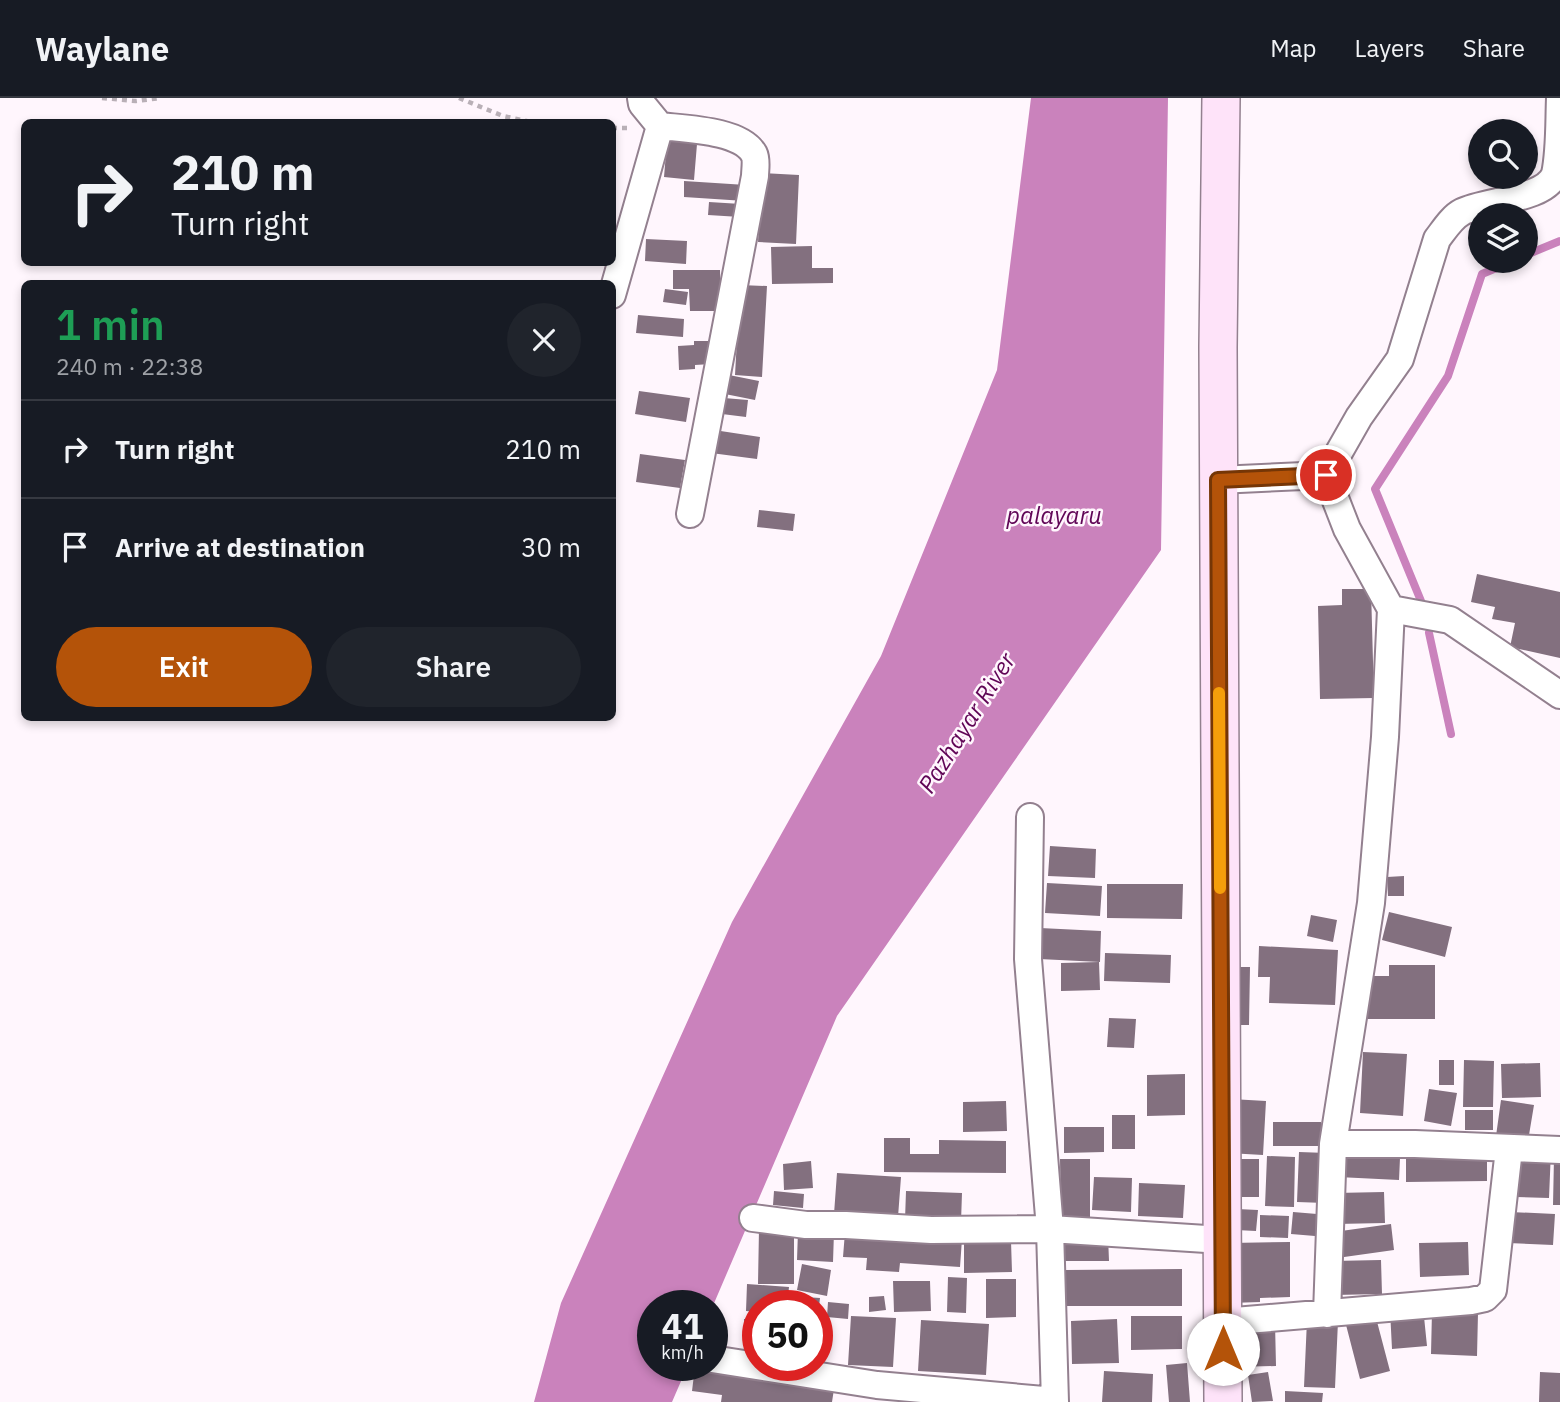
<!DOCTYPE html>
<html lang="en">
<head>
<meta charset="utf-8">
<style>
	body { margin:0; font-family:"IBM Plex Sans",sans-serif; background:#20242c; color:#f1f3f6; height:100vh; display:flex; flex-direction:column; font-size:26px; white-space:nowrap }
	* { box-sizing:border-box; margin:0 }
	p { font-size:23px; color:#9ea1a6 }
	.icon { flex:none; width:38px; height:38px; fill:none; stroke:currentColor; stroke-width:2; stroke-linecap:round; stroke-linejoin:round }
	.map { position:relative; flex:1; overflow:hidden }
	.drawer { position:absolute; left:21px; top:182px; width:595px; height:441px; display:flex; flex-direction:column; background:#171b24; border-radius:10px; box-shadow:0 4px 10px #0003 }
	.drawer>* { flex:none }
	.top-card { position:absolute; left:21px; top:21px; width:595px; height:147px; border-radius:10px; box-shadow:0 4px 10px #0003; background:#171b24; color:#f1f3f6; overflow:hidden }
	.buttons { position:absolute; left:1468px; top:21px; display:grid; gap:14px }
	.buttons a { display:grid; place-items:center; width:70px; height:70px; border-radius:50%; background:#171b24; box-shadow:0 4px 10px #0003; font-size:35px }
	.speed { position:absolute; left:637px; top:1192px; display:flex; gap:14px; font-size:35px; font-weight:700; text-align:center }
	.speed>* { display:grid; place-content:center; width:91px; height:91px; border-radius:50%; background:#171b24; box-shadow:0 4px 10px #0003; line-height:1 }
	.speed small { font-size:18px; font-weight:400 }
	.speed .limit { border:10px solid #d22; background:#fff; color:#111 }
	.pin { position:absolute; display:grid; place-items:center; width:60px; height:60px; color:#fff; margin:-30px; border:4px solid #fff; border-radius:50%; box-shadow:0 2px 7px #0007 }
	.me { position:absolute; width:77px; margin:-38px; rotate:0deg; stroke-linejoin:round; filter:drop-shadow(0 0 5px #0008) }
	.turn { display:flex; align-items:center; gap:24px; height:147px; padding:0 35px; font-size:32px }
	.turn .icon { width:91px; height:91px; stroke-width:2.5 }
	.turn b { display:block; font-size:49px; line-height:60px }
	.round { display:grid; place-items:center; flex:none; width:74px; height:74px; border-radius:37px; background:#20242c }
	.overview { display:flex; align-items:center; justify-content:space-between; height:119px; padding:0 35px }
	h1 { font-size:42px; font-weight:600; line-height:52px; color:#1e9e55 }
	.action { display:flex; gap:14px; margin-top:auto; padding:14px 35px }
	.action a { flex:1; height:80px; border-radius:42px; background:#b45309; color:#fff; font-size:28px; font-weight:600; line-height:80px; text-align:center }
	.action a+a { background:#20242c; color:#f1f3f6 }
	ul { padding:0; list-style:none }
	li { display:flex; align-items:center; gap:21px; height:98px; padding:0 35px; border-top:2px solid #363941 }
	li div { flex:1 }
	li b { display:block; font-size:26px }
	li em { font-style:normal }
	header { display:flex; align-items:center; gap:42px; box-sizing:border-box; height:98px; padding:0 35px; background:#171b24; border-bottom:2px solid #363941 }
	header strong { font-size:33px }
	nav { display:flex; gap:38px; margin-inline-start:auto; font-size:24px }
	.map>svg:first-child { display:block }
	.water { fill:#ca82bc }
	.lines { fill:none; stroke-linecap:round; stroke-linejoin:round }
	.stream { stroke:#ca82bc; stroke-width:8 }
	.building { fill:#83707f }
	.minor-casing { stroke:#93808f; stroke-width:30 }
	.secondary-casing { stroke:#93808f; stroke-width:40 }
	.path { stroke:#b9b0b7; stroke-width:4.5; stroke-dasharray:5 5; stroke-linecap:butt }
	.minor { stroke:#fff; stroke-width:26 }
	.secondary { stroke:#fee3f9; stroke-width:37 }
	.route-casing { stroke:#753606; stroke-width:18 }
	.route { stroke:#b45309; stroke-width:12 }
	.slow { stroke:#f59e0b; stroke-width:12 }
	.labels { text-anchor:middle; stroke-width:5; stroke-linejoin:round; paint-order:stroke }
	.water-label { font-size:24px; font-style:italic; fill:#600556; stroke:#fff6fd }
</style>
</head>
<body>
<header>
<strong>Waylane</strong>
<nav><a>Map</a><a>Layers</a><a>Share</a></nav>
</header>
<div class="map">
<svg width="1560" height="1304" viewBox="0 0 1560 1304">
	<rect width="100%" height="100%" fill="#fff6fd"/>
	<path class="water" d="M1031 0H1168L1161 452 837 918 712 1210V1208H653V1267H688L672 1304H534L561 1205 732 824 881 558 997 272Z"/>
	<g class="lines">
		<path class="stream" d="M1526 157 1560 143
			M1421 503 1375 391 1448 278 1482 176 1513 163
			M1429 535 1451 636"/>
	</g>
	<path class="building" d="M668 31 698 34 694 82 664 79Z
		M762 75 799 77 796 146 758 144Z
		M684 83 746 87 745 103 684 99Z
		M709 104 741 106 740 119 708 117Z
		M646 141 687 143 686 166 645 163Z
		M812 148V170H833V185L772 186 771 149Z
		M673 172H720L721 213H690L689 191H673Z
		M740 187 767 188 762 279 735 277Z
		M665 191 688 194 686 207 663 204Z
		M638 217 684 221 683 239 636 235Z
		M694 243H711V266L695 267V271L679 272 678 248 694 247Z
		M724 276 759 283 755 302 720 295Z
		M639 293 690 300 686 324 635 316Z
		M724 300 748 302 746 319 722 316Z
		M714 332 760 339 757 361 711 355Z
		M640 356 685 362 680 390 636 384Z
		M759 412 795 416 793 433 757 429Z
		M1477 476 1560 494V560L1510 549 1515 525 1492 521 1495 509 1471 504Z
		M1342 491H1371L1374 600 1320 601 1318 508 1342 507Z
		M1050 748 1096 751 1095 780 1048 778Z
		M1404 778V798H1388L1387 779Z
		M1047 785 1102 788 1100 818 1045 815Z
		M1107 786H1183L1182 821 1107 820Z
		M1389 814 1452 829 1445 859 1382 842Z
		M1311 817 1337 822 1333 844 1307 838Z
		M1040 830 1101 833 1100 864 1039 861Z
		M1259 848 1338 852 1335 907 1269 905 1270 879H1258Z
		M1105 855 1171 857 1170 885 1104 883Z
		M1099 864 1100 892 1061 893V865Z
		M1389 867H1435V921H1367V878H1389Z
		M1229 869H1250L1249 927H1229Z
		M1109 920 1136 921 1134 950 1107 949Z
		M1363 954 1407 956 1403 1018 1360 1015Z
		M1439 962H1454V987H1439Z
		M1464 962 1494 963 1493 1009H1463Z
		M1540 965 1541 999 1502 1000 1501 966Z
		M1185 976V1017L1147 1018V977Z
		M1429 991 1457 995 1451 1028 1424 1023Z
		M1231 1001 1266 1003 1263 1057 1228 1055Z
		M1501 1002 1534 1007 1528 1043 1496 1038Z
		M1006 1003 1007 1033 963 1034V1004Z
		M1465 1012H1493V1032H1465Z
		M1112 1017H1135V1051H1112Z
		M1273 1024H1321V1048H1273Z
		M1064 1029H1104V1054L1064 1055Z
		M884 1040H910V1056H939V1042L1006 1043V1075L884 1074Z
		M1518 1051 1551 1052 1549 1100 1516 1099Z
		M1299 1054 1327 1055 1325 1105 1297 1104Z
		M1487 1054V1083L1406 1084V1056Z
		M1339 1057 1400 1060 1399 1082 1338 1079Z
		M1267 1058 1295 1059 1294 1109 1265 1108Z
		M1554 1059H1560V1107H1553Z
		M1060 1061H1090V1120H1061Z
		M1237 1061H1259V1099H1237Z
		M811 1063 813 1090 784 1092 783 1066Z
		M837 1075 901 1079 898 1119 834 1116Z
		M1094 1079 1132 1080 1131 1114 1092 1112Z
		M1139 1085 1185 1087 1183 1120 1138 1118Z
		M774 1093 804 1096 803 1110 773 1107Z
		M906 1093 962 1095 961 1124 905 1122Z
		M1384 1094 1385 1125 1336 1126 1335 1095Z
		M1237 1111 1258 1112 1256 1133 1236 1132Z
		M1293 1114 1317 1116 1315 1138 1291 1136Z
		M1510 1114 1555 1116 1553 1147 1508 1145Z
		M1260 1117 1289 1118 1288 1140 1260 1139Z
		M1391 1126 1394 1152 1337 1160 1334 1134Z
		M794 1130V1186H758L759 1131Z
		M798 1133 834 1134 833 1164 797 1162Z
		M845 1134 962 1141 960 1169 900 1165 899 1174 866 1172 867 1160 843 1159Z
		M1108 1138 1109 1163H1064L1063 1139Z
		M1011 1143 1012 1174 964 1175V1144Z
		M1290 1144V1199L1260 1200V1204L1230 1205V1145Z
		M1468 1144 1469 1177 1420 1179 1419 1145Z
		M1381 1162 1382 1196 1334 1197 1333 1163Z
		M802 1166 831 1172 827 1198 797 1192Z
		M1182 1171V1208H1066V1172Z
		M948 1179 967 1180 966 1215 947 1214Z
		M986 1181H1016V1219L986 1220Z
		M893 1183H930L931 1213 894 1214Z
		M747 1186 789 1189 788 1198 820 1200 819 1208H758V1214L746 1213Z
		M884 1198 886 1212 869 1214V1199Z
		M828 1204 849 1206 848 1221 827 1219Z
		M1423 1209 1427 1248 1392 1251 1390 1212Z
		M1432 1213 1478 1215 1477 1258 1431 1256Z
		M1375 1216 1390 1273 1360 1281 1345 1223Z
		M851 1218 896 1220 893 1269 848 1267Z
		M1131 1218H1182V1251L1131 1252Z
		M758 1220V1250H745L744 1221Z
		M1117 1221 1119 1265 1072 1266 1071 1223Z
		M921 1222 989 1226 986 1277 918 1273Z
		M1307 1222 1338 1223 1335 1290 1304 1289Z
		M1275 1225 1276 1268 1234 1269 1233 1226Z
		M1187 1265 1190 1304H1169L1166 1267Z
		M695 1269 834 1291 832 1304H721L722 1297 692 1293Z
		M1104 1273 1153 1276 1152 1304H1102Z
		M1268 1274 1273 1303 1252 1304 1248 1277Z
		M1540 1274 1560 1275V1304H1539Z
		M1285 1293 1323 1295 1322 1304H1285Z"/>
	<g class="lines">
		<defs>
			<path id="minor" d="M641 0 642 6 660 28C685 31 741 32 754 56 757 62 755 72 755 78L690 416
				M612 197 660 28
				M1326 377 1347 431 1391 511 1450 522 1560 597
				M1218 382 1326 377 1359 319 1400 261 1437 141C1444 132 1452 119 1462 114 1485 102 1546 102 1555 76 1560 53 1559 24 1560 0
				M1030 719 1028 861 1050 1131 1055 1304
				M1333 1046H1415L1560 1052
				M753 1120 806 1127H846L931 1132 1050 1131 1222 1142
				M1327 1216 1333 1046 1371 805 1385 639 1391 511
				M1223 1224 1471 1203 1485 1200 1493 1192 1509 1051
				M712 1261 877 1287 1055 1303"/>
			<path id="secondary" d="M1221 0 1218 249 1223 1304"/>
		</defs>
		<use href="#minor" class="minor-casing"/>
		<use href="#secondary" class="secondary-casing"/>
		<path class="path" d="M102 0 136 3 160 0
			M459 0 503 18 531 24
			M612 30H629"/>
		<use href="#minor" class="minor"/>
		<use href="#secondary" class="secondary"/>
	</g>
	<g class="lines">
		<defs>
			<path id="route" d="M1223 1251 1218 382 1326 377"/>
		</defs>
		<use href="#route" class="route-casing"/>
		<use href="#route" class="route"/>
		<path class="slow" d="M1219 595 1220 790"/>
	</g>
	<g class="labels">
		<g class="water-label">
			<text x="1054" y="426">palayaru</text>
			<text transform="translate(967 625) rotate(-58)" y="8">Pazhayar River</text>
		</g>
	</g>
</svg>
<div class="buttons">
<a><svg class="icon" aria-label="search" viewBox="0 0 24 24"><circle cx="10" cy="10" r="6"/><path d="M15 15l6 6"/></svg></a>
<a><svg class="icon" aria-label="layers" viewBox="0 0 24 24"><path d="M12 4l9 5-9 5-9-5zM3 14l9 5 9-5"/></svg></a>
</div>
<div class="speed"><div>41<small>km/h</small></div><div class="limit">50</div></div>
<div class="pin" style="left:1326px;top:377px;background:#d93025"><svg class="icon" aria-label="arrive" viewBox="0 0 24 24"><path d="M6 21V4h12l-3 4 3 4H6"/></svg></div>
<svg class="me" style="left:1223px;top:1251px" viewBox="-20 -20 40 40"><circle r="19" fill="#fff"/><path d="M0-13L10 11 0 6-10 11z" fill="#b45309"/></svg>
<div class="top-card">
<div class="turn"><svg class="icon" aria-label="right" viewBox="0 0 24 24"><path d="M7 20v-9h11M14 6l5 5-5 5"/></svg><div><b>210 m</b>Turn right</div></div>
</div>
<section class="drawer">
<div class="overview"><div><h1>1 min</h1><p>240 m · 22:38</p></div><a class="round"><svg class="icon" aria-label="close" viewBox="0 0 24 24"><path d="M6 6l12 12M18 6L6 18"/></svg></a></div>
<ul>
<li><svg class="icon" aria-label="right" viewBox="0 0 24 24"><path d="M7 20v-9h11M14 6l5 5-5 5"/></svg><div><b>Turn right</b></div><em>210 m</em></li>
<li><svg class="icon" aria-label="arrive" viewBox="0 0 24 24"><path d="M6 21V4h12l-3 4 3 4H6"/></svg><div><b>Arrive at destination</b></div><em>30 m</em></li>
</ul>
<div class="action"><a>Exit</a><a>Share</a></div>
</section>
</div>
</body>
</html>
